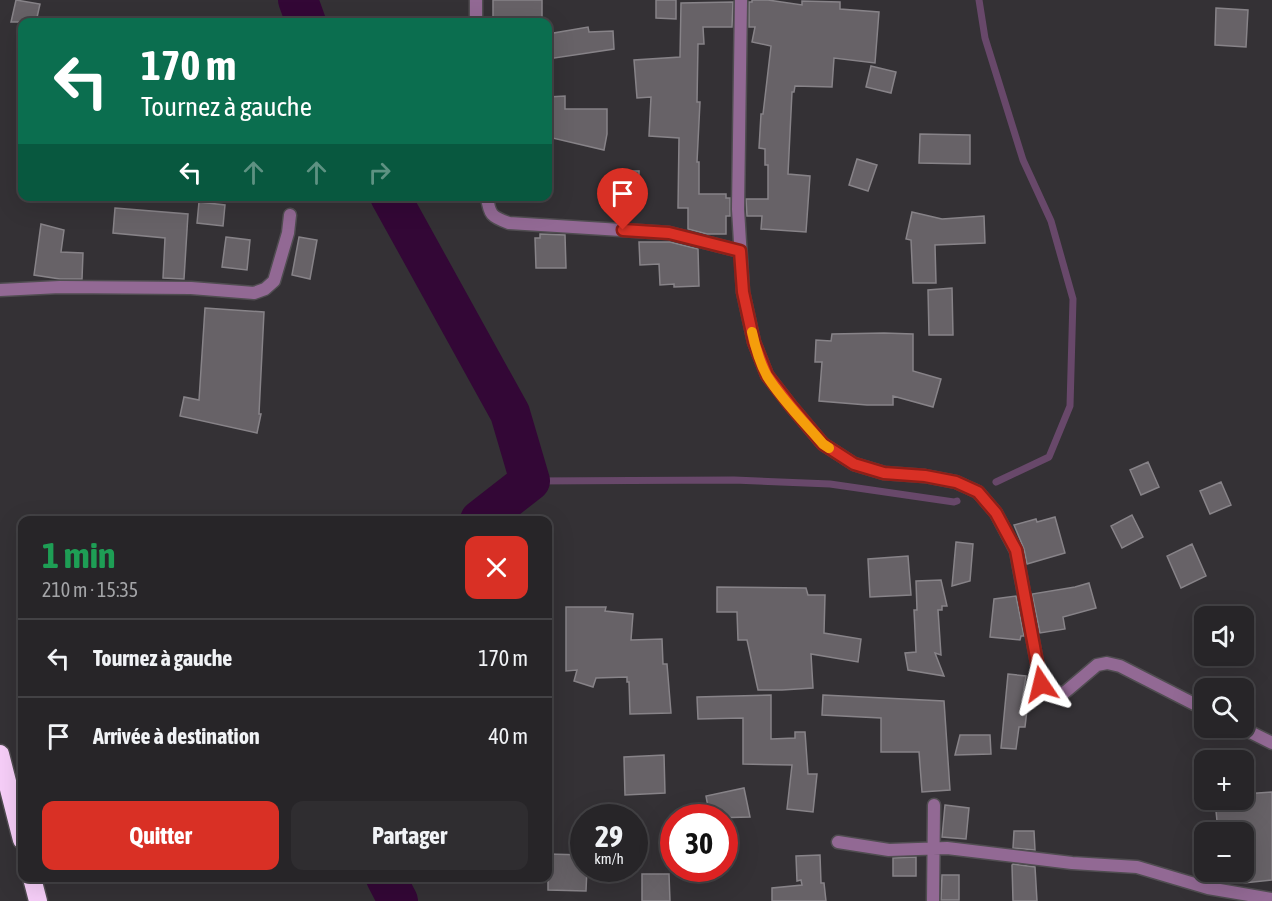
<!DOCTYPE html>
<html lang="fr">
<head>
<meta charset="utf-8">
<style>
	body { margin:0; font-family:"Asap Condensed",sans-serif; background:#2f2d30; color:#f1f3f6; height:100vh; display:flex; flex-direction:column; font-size:22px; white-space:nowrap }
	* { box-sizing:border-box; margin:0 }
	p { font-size:20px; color:#a4a5a8 }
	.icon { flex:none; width:33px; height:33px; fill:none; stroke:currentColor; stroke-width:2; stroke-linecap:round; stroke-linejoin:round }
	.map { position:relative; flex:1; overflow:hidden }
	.details { position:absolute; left:18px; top:516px; width:534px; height:366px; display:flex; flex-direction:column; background:#272528; border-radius:12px; box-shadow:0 6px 24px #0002,0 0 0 2px #434245 }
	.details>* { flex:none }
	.hud { position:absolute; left:18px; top:18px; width:534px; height:183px; border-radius:12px; box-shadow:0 6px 24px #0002,0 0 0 2px #434245; background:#0b6e4f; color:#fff; overflow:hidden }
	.fabs { position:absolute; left:1194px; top:606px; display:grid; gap:12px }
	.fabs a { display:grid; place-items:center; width:60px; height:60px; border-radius:12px; background:#272528; box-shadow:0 6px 24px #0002,0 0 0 2px #434245; font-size:30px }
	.speed { position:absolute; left:570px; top:804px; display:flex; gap:12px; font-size:30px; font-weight:700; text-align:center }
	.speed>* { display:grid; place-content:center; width:78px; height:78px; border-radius:50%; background:#272528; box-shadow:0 6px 24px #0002,0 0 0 2px #434245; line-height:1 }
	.speed small { font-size:15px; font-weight:400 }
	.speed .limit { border:9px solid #d22; background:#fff; color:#111 }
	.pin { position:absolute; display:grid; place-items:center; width:51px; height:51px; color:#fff; margin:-62px -26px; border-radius:50% 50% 50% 0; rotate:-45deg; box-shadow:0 0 6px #0007 }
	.pin .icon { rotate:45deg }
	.me { position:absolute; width:66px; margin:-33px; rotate:350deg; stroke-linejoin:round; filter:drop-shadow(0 0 4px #0008) }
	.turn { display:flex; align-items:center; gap:21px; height:126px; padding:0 24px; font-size:27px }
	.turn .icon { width:78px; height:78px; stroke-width:2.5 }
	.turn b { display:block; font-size:42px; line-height:51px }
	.lanes { display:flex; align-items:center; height:57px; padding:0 24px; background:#0003; justify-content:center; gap:30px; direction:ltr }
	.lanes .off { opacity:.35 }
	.round { display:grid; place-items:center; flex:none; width:63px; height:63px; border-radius:12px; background:#2f2d30 }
	.headline { display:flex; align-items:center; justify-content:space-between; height:102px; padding:0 24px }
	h1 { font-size:36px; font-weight:700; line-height:45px; color:#1e9e55 }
	.button { display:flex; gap:12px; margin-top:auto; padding:12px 24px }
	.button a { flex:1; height:69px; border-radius:12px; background:#d93025; color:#fff; font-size:24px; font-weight:700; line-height:69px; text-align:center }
	.button a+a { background:#2f2d30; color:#f1f3f6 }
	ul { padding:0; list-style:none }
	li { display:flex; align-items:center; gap:18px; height:78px; padding:0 24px; border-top:2px solid #434245 }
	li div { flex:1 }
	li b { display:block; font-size:22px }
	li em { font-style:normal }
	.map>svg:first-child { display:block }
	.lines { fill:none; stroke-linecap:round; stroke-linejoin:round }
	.stream { stroke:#68486a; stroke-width:7 }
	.river { stroke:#330736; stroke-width:40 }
	.building { fill:#676267; stroke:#878388; stroke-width:1.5 }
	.street-casing { stroke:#504d51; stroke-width:15 }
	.highway-casing { stroke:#504d51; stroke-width:21 }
	.street { stroke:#926994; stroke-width:12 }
	.highway { stroke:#f6cef8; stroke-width:18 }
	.route-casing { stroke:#8d1f18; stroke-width:15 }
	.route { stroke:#d93025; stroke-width:10 }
	.slow { stroke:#f59e0b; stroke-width:10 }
</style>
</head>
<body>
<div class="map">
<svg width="1272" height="901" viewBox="0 0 1272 901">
	<rect width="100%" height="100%" fill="#343135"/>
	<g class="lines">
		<path class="stream" d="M979 0 985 38 1023 160 1051 221 1073 299 1070 406 1049 457 996 482
			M530 481 734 480 830 484 954 502 957 501"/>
		<path class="river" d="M298 0 306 22
			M390 196 510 413 530 481 480 520
			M386 878 398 901"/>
	</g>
	<path class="building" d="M16 0 40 4 36 22H11Z
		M493 0H542V22H493Z
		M656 0H676V19L656 18Z
		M752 0H768L802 5V1L840 2V9L879 12 875 63 834 58 832 87 795 86 794 92H792L788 174 810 176 806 232 761 229 762 216H747L746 199H768V165H765V149L759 148 761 114H763L771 46 752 42 755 27H749V2H752Z
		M733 2 732 27H703L704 44H698L697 102H700L697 162H699V194H726V198H730V216H726V234H707L688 229V208H678L679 138 649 136 651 97 637 98 634 60 680 57 681 3Z
		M1216 8 1248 10 1246 47 1215 45Z
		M588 27 589 32 613 31 614 49 548 59V34Z
		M871 66 896 72 891 93 866 87Z
		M565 96V109H607V134L604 150 548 137V97Z
		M920 134 970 135V164L919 163Z
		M857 159 877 165 868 191 849 185Z
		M619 171H639V192H619Z
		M199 202 225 205 223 226 197 223Z
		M115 208 188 214 184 279 163 278 165 238 113 233Z
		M912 212 942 219 984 216 985 243 935 245 936 283H913L911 240 906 239Z
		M41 224 64 230 61 252 83 253 82 279H60L34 275Z
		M540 234 565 235 566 268H536L535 238H540Z
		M226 237 250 240 247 270 222 267Z
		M299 237 317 240 310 279 292 275Z
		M639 242H670L698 249 699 286 674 287V284L660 285 659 264 640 265Z
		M952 288 953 335H929L928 290Z
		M205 308 264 312 259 414H261L257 433 180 416 184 397 199 400Z
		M884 333 913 334V371L941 379 933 407 893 396V405H867L819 401 822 362H815L816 340 831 341 832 334Z
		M1148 462 1159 487 1141 495 1130 470Z
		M1221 482 1231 505 1210 514 1200 491Z
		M1132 515 1143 537 1122 548 1111 526Z
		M1055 517 1065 553 1027 564 1024 549 1014 525 1036 519 1037 522Z
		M956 542 973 544 970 581 952 586Z
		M1192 544 1206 576 1181 588 1167 556Z
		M908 556 911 595 870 597 868 559Z
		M941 580 947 606H942V610H938L941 655 935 653 944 676 908 670 905 653 916 652 914 610H917L916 581Z
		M1089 583 1096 608 1063 617 1065 629 1040 633 1032 594 1075 587Z
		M717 587 806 588 808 595H825L824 633 861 639 858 662 811 654 813 688 782 690H758L747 640H738L737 612H717Z
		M1016 596 1024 636H1021L1020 640 990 637 994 599Z
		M566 607H606L605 611 633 614 631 640 662 639 663 664H667L671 713 630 714 629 682H627V677L596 678 593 687 574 681 577 670 566 671Z
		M1008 674 1026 676 1022 701H1028L1025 727H1019L1016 749 1001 748Z
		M771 695V739L795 738V732H805L808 774H817L813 812 787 809 792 765 743 764V718L698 719 697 697Z
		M823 695 944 701 950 790 922 792 919 752H881V718L822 715Z
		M960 735H990L991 754 955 755Z
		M664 755 665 793 625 795 624 757Z
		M744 788 750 817 710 818 706 796Z
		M1272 792V880L1244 883V832H1218L1215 800H1244V794Z
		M945 805 969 808 966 839 942 837Z
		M1014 831H1034L1035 850 1013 848Z
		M548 854 584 855V868H587L586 891 548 890Z
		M820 855 821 883H824L826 901H772V888L802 885 801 880 797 881 796 856Z
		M916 857V876H893V858Z
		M1013 864 1035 867 1037 901H1013L1012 865Z
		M642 874H669L670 901H642Z
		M942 875H959V900H941Z"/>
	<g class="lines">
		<defs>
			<path id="street" d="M741 0 738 209 743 292 754 342 767 375 791 406 823 444 854 464 884 473 925 476 956 482 978 492 996 513 1016 551 1041 684C1048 691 1054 693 1064 693L1097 665 1107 663 1120 666 1204 709
				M476 22V0
				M487 196C489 215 492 217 509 223L669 233 740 251
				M0 290 60 287 191 288 254 293 265 289 274 281 288 233 290 215
				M1242 728 1272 743
				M838 842 889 850 947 848 1072 863 1137 867 1208 888 1272 899
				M933 901 934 805"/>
			<path id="highway" d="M0 754 22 840
				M32 878 38 901"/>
		</defs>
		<use href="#street" class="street-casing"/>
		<use href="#highway" class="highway-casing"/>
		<use href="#street" class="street"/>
		<use href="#highway" class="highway"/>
	</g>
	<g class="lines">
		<defs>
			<path id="route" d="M623 230 669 233 740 251 743 292 754 342 767 375 791 406 823 444 854 464 884 473 925 476 956 482 978 492 996 513 1016 550 1041 684"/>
		</defs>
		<use href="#route" class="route-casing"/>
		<use href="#route" class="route"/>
		<path class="slow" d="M752 332C755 346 760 363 767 376 782 400 805 423 823 444L829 448"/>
	</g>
</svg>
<div class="fabs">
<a><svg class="icon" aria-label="sound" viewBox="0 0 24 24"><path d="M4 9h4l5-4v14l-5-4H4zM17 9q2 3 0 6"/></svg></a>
<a><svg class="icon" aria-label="search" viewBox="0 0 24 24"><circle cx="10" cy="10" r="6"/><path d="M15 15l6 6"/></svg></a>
<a>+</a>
<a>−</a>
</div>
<div class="speed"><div>29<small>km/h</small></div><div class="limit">30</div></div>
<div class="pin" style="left:623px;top:230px;background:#d93025"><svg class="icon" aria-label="arrive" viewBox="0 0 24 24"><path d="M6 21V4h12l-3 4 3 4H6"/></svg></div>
<svg class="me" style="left:1041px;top:684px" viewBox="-20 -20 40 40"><path d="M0-17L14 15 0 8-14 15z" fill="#d93025" stroke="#fff" stroke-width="4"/></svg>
<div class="hud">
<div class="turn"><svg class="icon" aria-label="left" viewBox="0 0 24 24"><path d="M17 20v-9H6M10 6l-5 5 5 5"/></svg><div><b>170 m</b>Tournez à gauche</div></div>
<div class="lanes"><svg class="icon" aria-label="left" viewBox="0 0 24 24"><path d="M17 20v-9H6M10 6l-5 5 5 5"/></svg><svg class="icon off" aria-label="ahead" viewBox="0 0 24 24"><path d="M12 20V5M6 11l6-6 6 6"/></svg><svg class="icon off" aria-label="ahead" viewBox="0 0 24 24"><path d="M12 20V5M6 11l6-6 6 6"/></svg><svg class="icon off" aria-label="right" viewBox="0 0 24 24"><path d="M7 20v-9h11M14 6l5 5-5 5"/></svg></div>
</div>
<section class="details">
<div class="headline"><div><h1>1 min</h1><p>210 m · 15:35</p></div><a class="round" style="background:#d93025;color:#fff"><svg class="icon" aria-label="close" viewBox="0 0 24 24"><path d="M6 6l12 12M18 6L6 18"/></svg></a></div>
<ul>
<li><svg class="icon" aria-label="left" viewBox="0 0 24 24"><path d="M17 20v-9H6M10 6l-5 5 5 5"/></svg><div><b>Tournez à gauche</b></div><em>170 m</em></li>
<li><svg class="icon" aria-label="arrive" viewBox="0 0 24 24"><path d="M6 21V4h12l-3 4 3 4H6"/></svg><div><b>Arrivée à destination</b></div><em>40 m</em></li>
</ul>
<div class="button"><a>Quitter</a><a>Partager</a></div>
</section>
</div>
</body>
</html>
